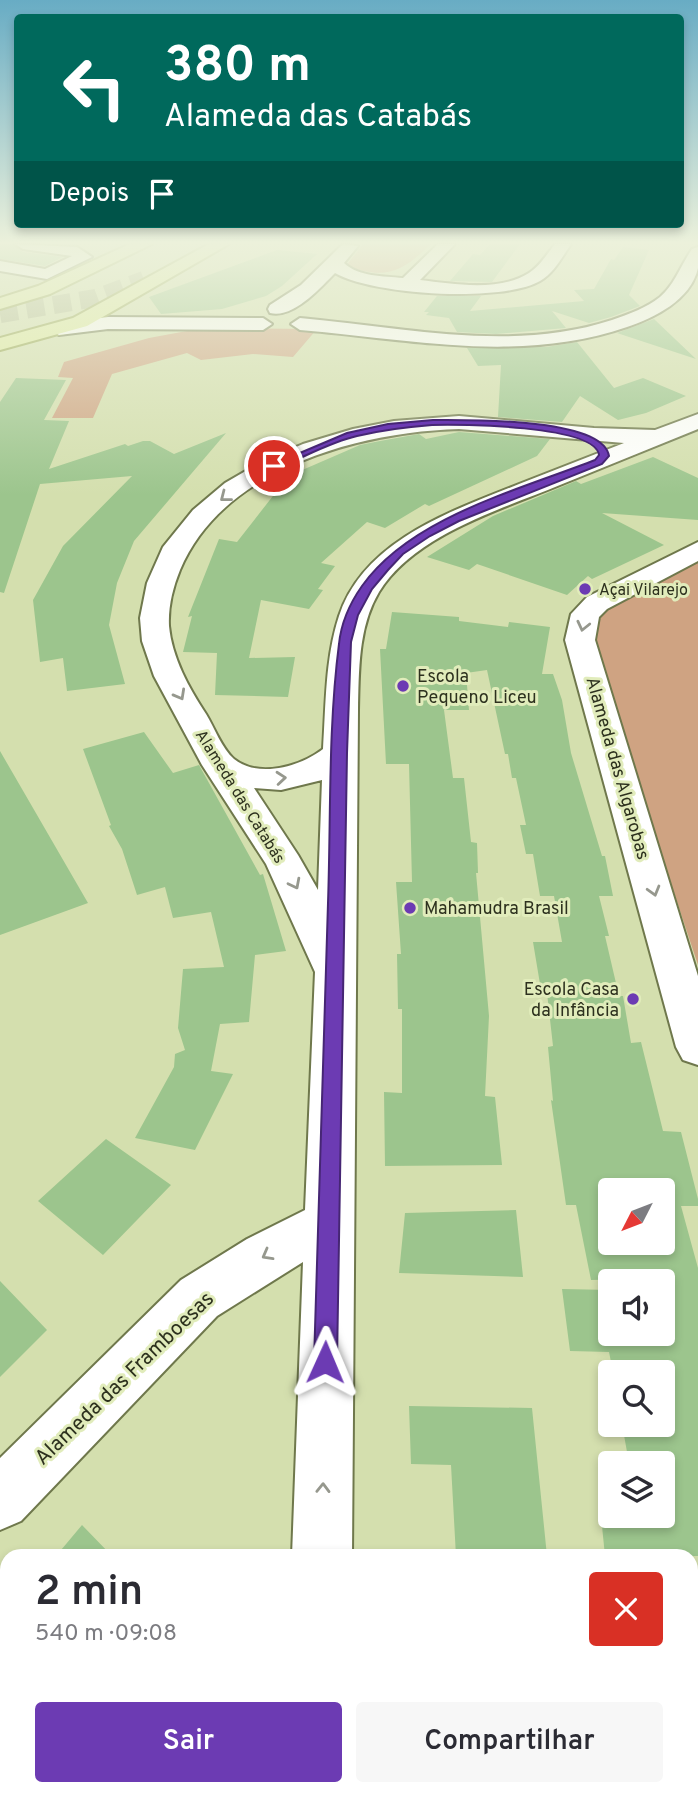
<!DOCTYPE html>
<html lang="pt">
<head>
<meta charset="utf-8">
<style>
	body { margin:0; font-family:Overpass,sans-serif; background:#f7f7f7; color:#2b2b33; height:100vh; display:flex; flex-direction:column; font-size:26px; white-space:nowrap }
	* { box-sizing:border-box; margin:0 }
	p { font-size:23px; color:#7c7c81 }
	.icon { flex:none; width:38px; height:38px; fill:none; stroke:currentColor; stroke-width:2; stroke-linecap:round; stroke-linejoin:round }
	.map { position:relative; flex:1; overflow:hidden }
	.side { position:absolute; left:0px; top:1549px; width:698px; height:247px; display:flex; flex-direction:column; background:#fff; border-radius:21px 21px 0 0; box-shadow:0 4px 10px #0003 }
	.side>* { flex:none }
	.top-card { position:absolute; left:14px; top:14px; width:670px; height:214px; border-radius:7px; box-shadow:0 4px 10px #0003; background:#00695c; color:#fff; overflow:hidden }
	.needle { width:46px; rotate:228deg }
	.buttons { position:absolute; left:598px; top:1178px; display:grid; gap:14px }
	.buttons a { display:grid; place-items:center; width:77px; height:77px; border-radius:7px; background:#fff; box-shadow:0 4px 10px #0003; font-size:35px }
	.pin { position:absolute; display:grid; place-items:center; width:60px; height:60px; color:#fff; margin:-30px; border:4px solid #fff; border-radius:50%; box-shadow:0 2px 7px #0007 }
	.me { position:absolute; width:77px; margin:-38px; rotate:1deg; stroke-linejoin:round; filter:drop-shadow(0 0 5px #0008) }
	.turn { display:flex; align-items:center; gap:24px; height:147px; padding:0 35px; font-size:32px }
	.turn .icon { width:91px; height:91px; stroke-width:2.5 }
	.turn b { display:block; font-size:49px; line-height:60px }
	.then { display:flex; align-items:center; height:66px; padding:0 35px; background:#0003; gap:14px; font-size:26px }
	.round { display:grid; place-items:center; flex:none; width:74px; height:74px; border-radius:7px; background:#f7f7f7 }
	.overview { display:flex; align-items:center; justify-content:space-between; height:119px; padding:0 35px }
	h1 { font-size:42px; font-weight:600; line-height:52px }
	.action { display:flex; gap:14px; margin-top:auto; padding:14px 35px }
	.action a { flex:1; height:80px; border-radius:7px; background:#6c3bb3; color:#fff; font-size:28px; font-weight:600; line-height:80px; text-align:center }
	.action a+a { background:#f7f7f7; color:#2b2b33 }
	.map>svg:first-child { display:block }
	.green { fill:#cfa382 }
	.building { fill:#9cc58d; fill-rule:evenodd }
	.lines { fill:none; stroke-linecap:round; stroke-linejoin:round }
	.major-tunnel { stroke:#b3bc91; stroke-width:18; stroke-dasharray:18 9; stroke-linecap:butt }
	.minor-casing { stroke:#6f784c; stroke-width:4 }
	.major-casing { stroke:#93a248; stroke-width:4 }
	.minor { fill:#fff; fill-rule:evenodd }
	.major { fill:#dfec9e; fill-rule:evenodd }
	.oneway { stroke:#96988e }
	.route { fill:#6c3bb3; stroke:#462674; stroke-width:2 }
	.poi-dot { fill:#6c3bb3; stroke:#e1ecbb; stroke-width:2.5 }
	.labels { text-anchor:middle; stroke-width:6; stroke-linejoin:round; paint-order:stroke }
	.far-poi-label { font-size:16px; fill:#2d311e; stroke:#e1ecbb; text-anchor:start }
	.far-street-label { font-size:16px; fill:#2d311e; stroke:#e1ecbb }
	.poi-label { font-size:18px; fill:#2d311e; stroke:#e1ecbb; text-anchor:start }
	.street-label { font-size:18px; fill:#2d311e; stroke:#e1ecbb }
	.near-street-label { font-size:21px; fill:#2d311e; stroke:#e1ecbb }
</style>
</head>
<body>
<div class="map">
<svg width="698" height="1795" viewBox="0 0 698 1795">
	<rect width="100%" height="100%" fill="#d4dfae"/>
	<path class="green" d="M363 244H431C402 272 387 280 346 266Z
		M203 328 317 329 293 357 253 354 201 360 187 353 112 374 93 418H52L73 378 58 377 64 362 149 338Z
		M698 554V965L597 661 594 613Z"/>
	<path class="building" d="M0 244H12L23 252 63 257 45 266 0 259Z
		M490 244H520L492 282 450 281 473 254 480 255Z
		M623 247 649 250 629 295 640 306 611 317 589 323 552 311 566 328 496 334 457 332 449 318 426 315 429 312H424L437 296H481L470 311 584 301 574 290 594 289 611 259 614 260Z
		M277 250 317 254 282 286 266 296 222 309 161 314 149 297Z
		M654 319 696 359 617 333Z
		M577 342 614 388 643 378 686 396 646 413 618 420 580 396 562 422 498 417 501 365 478 366 467 348 546 347Z
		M16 378 66 380 44 420 69 421 49 469 125 444 128 446 143 441H150L174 454 226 433 134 541 117 583 109 625 125 684 67 691 63 658 40 662 33 600 63 546 132 476 40 484 4 593 0 592V402Z
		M459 432 550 439 537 456 429 506 425 504 385 528 367 522 321 563 335 566 318 589 323 590 309 609 261 600 249 658 295 657 288 697 215 695 217 653 183 652 192 616 188 617 219 539 237 542 294 469 300 471 360 445 380 441 419 434 426 439Z
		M653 457 698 478V520L602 513 664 545 592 579 588 576 567 595 477 564 469 570 427 557 493 516 576 481 581 484Z
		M392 612 459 617V621L508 627 509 622 550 627 542 674H553L562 700 571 753 602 856H605L613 896H599L609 936H605L619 996H623L631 1043 641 1042 663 1131 681 1132 698 1199V1206H681L698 1268V1556H605L601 1516H663V1463H629L622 1424H663V1372H613L609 1352 570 1351 562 1289 611 1290V1334H663V1278L591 1280 576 1205H566L551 1100 553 1101 548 1047 553 1046 546 984H540L533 942H562L554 896H540L533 854H526L520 825H526L516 778H512L508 754H505L487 670 466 673 469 710H444L453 778H464L471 842 477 843 478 873H476L489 1016 485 1096 495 1097 502 1165 385 1166 384 1092 402 1093V1009H398L397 954H401L396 882H412L409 764H386L380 649H386ZM611 1190H663V1242H611Z
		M144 732 173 773 199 765 260 875 263 874 286 951 255 955 249 1022 220 1024 211 1071 233 1074 195 1150 135 1138 174 1067 175 1054 185 1050 178 1028 183 969 224 967 211 912 173 918 165 887 137 895 122 849 109 826 111 825 83 749Z
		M0 751 88 903 0 935Z
		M106 1139 171 1185 103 1255 38 1201Z
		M516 1210 523 1277 399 1273 405 1213Z
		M0 1281 47 1330 0 1377Z
		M409 1406 532 1408 547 1556H456L451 1465 411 1464Z
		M82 1525 112 1556H56Z"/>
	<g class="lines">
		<path class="major-tunnel" d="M0 314 96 298 144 280"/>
		<defs>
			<path id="minor" d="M15 244 77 247 92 257 47 279 0 271V261L45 269 72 256 23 249Z
				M343 244 358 246 344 263C359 277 383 276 403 278L438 244H455L420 280C454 284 499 292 529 273 540 266 547 254 555 244H571C562 257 554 273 540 281 502 303 372 295 335 273 320 288 293 319 270 313L268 309 270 305 301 285Z
				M698 247C698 254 698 262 698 268 691 300 654 318 627 327 519 364 410 339 300 330L291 324 300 318C403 327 511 353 612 320 629 314 646 308 660 297 675 284 681 265 692 249Z
				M108 317 263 318 272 324 263 330 108 329 59 335 49 329 59 323Z
				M698 414V429C652 448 606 466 560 485 502 509 414 535 379 592 358 627 359 671 358 710L352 1556H292L303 1262 217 1316 21 1521 0 1530V1458L181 1280 247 1239 305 1210 315 972 266 864 202 765 154 676 142 641 140 618 147 583 163 547 193 510 225 483 263 461 303 444 353 429 394 421 459 416 594 428 655 430ZM459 429 624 443C589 457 554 470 519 484 452 511 364 540 339 616 325 659 326 705 323 749 301 766 259 779 234 759 222 749 214 727 206 714 189 688 172 658 169 626 168 607 173 587 180 570 223 468 359 432 459 429ZM322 780 318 890 298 855 254 788 281 790Z
				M698 542V561L607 609 599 617 595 640 698 976V1065L683 1060 676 1047 565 640 571 614 587 597Z
				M284 1788H352L353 1795H283Z"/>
			<path id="major" d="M130 244H152L50 294 0 309V298L38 286Z
				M209 244H229L87 326 0 350V338L73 318Z"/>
		</defs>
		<use href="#minor" class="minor-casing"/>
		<use href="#major" class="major-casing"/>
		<use href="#minor" class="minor"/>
		<use href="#major" class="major"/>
	</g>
	<defs><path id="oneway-chevron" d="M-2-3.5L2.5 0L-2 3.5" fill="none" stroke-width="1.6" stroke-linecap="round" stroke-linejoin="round" transform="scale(1.75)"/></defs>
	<g class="oneway">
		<use href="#oneway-chevron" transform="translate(225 497) rotate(142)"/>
		<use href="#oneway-chevron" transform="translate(583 626) rotate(103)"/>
		<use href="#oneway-chevron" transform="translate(180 695) rotate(61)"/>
		<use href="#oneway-chevron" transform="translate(281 778) rotate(-5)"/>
		<use href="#oneway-chevron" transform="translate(295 884) rotate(63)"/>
		<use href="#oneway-chevron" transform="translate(654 891) rotate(74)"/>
		<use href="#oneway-chevron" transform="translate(267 1255) rotate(151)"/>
		<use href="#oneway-chevron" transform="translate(323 1488) rotate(-89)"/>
	</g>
	<linearGradient id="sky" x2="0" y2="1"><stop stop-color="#68acc4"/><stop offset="0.49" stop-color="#ecf1db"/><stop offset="1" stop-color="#ecf1db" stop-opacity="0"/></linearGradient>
	<rect width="698" height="495" fill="url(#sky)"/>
	<path class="route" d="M433 420C466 420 603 417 609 456L602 464 459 521 430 536 403 554 388 570 372 589 358 615 351 642 347 753 337 1362 333 1370 325 1373 317 1370 314 1362C319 1209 323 1056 328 903 331 817 328 729 339 644 341 624 350 603 362 586 411 517 519 490 595 460L599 455C595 425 459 424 432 425 406 427 382 430 357 436 330 442 303 458 277 468L269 466 347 433 388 424Z"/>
	<g class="poi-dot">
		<circle cx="585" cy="589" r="7"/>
		<circle cx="403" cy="686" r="7"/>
		<circle cx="410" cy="908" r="7"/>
		<circle cx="633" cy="999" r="7"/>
	</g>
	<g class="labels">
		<g class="far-poi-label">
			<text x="599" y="595">Açai Vilarejo</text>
		</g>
		<g class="far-street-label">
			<text transform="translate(241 796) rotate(58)" y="6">Alameda das Catabás</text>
		</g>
		<g class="poi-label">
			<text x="417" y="682">Escola<tspan x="417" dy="21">Pequeno Liceu</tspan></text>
			<text x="424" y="914">Mahamudra Brasil</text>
			<text x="619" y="995" text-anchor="end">Escola Casa<tspan x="619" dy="21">da Infância</tspan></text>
		</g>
		<g class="street-label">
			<text transform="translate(618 768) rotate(74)" y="6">Alameda das Algarobas</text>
		</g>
		<g class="near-street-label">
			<text transform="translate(124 1378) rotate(-44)" y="7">Alameda das Framboesas</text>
		</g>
	</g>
</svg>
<div class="buttons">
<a><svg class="needle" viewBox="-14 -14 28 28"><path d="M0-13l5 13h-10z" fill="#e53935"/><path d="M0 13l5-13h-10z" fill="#7c7c81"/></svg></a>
<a><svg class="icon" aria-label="sound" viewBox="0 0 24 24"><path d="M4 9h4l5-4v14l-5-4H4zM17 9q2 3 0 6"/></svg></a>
<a><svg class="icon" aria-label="search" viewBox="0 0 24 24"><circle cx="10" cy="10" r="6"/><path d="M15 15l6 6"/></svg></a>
<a><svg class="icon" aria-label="layers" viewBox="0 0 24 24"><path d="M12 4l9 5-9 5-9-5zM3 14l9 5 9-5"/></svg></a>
</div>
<div class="pin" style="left:274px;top:466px;background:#d93025"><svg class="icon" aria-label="arrive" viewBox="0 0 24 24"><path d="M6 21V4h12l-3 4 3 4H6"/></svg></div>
<svg class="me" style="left:325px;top:1362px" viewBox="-20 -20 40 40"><path d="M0-17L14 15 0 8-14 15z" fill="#6c3bb3" stroke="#fff" stroke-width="4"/></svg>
<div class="top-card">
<div class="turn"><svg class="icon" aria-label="left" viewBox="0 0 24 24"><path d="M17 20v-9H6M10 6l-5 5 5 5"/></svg><div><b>380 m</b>Alameda das Catabás</div></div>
<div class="then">Depois<svg class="icon" aria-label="arrive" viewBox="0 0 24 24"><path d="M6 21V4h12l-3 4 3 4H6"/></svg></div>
</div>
<section class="side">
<div class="overview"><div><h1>2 min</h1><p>540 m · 09:08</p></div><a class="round" style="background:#d93025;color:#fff"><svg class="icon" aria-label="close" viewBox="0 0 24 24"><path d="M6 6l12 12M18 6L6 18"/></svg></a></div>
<div class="action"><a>Sair</a><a>Compartilhar</a></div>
</section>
</div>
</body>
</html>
